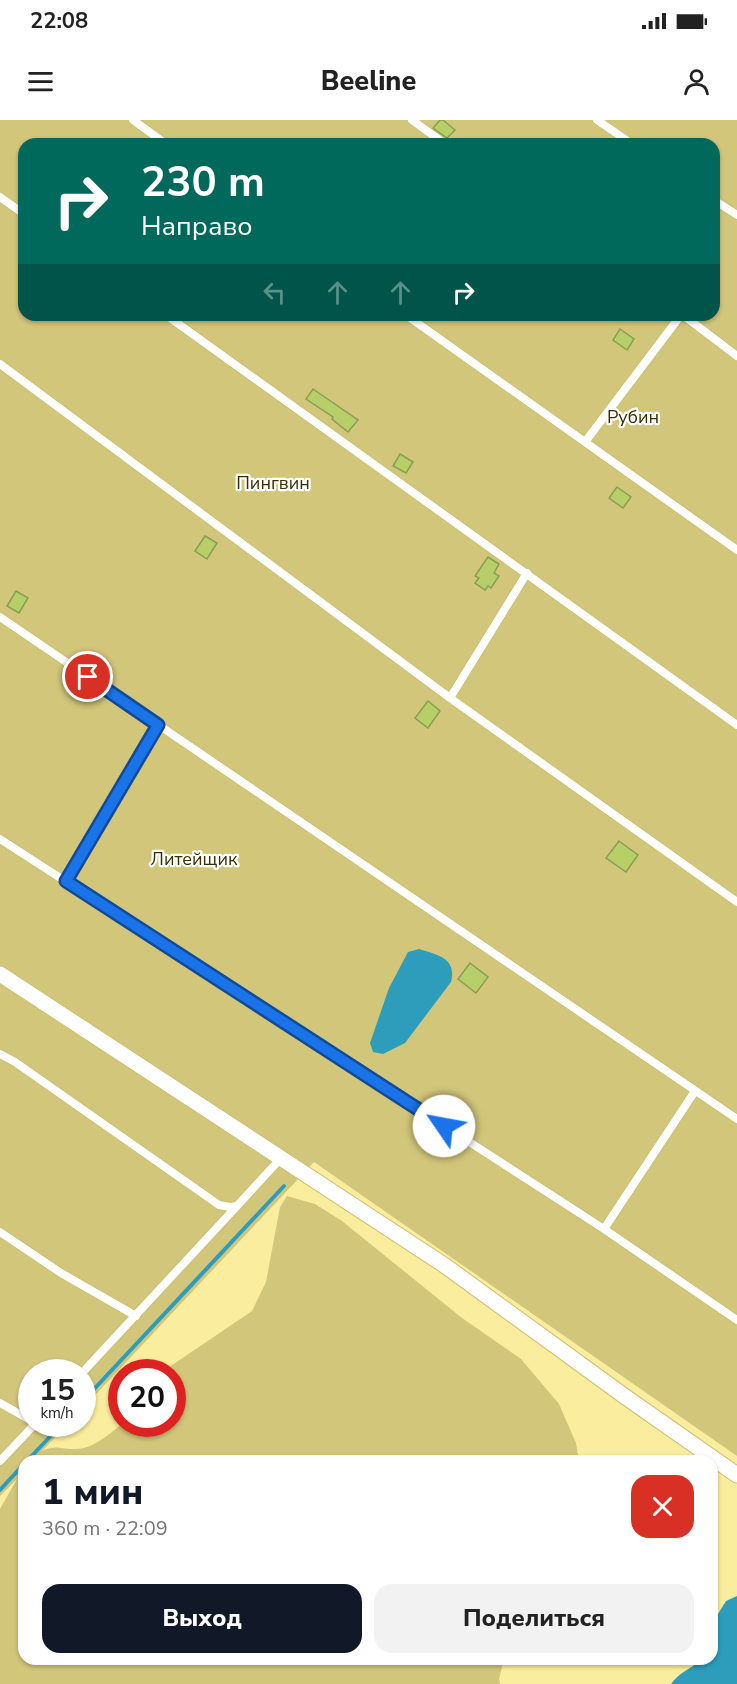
<!DOCTYPE html>
<html lang="ru">
<head>
<meta charset="utf-8">
<style>
	body { margin:0; font-family:"Nunito Sans",sans-serif; background:#f2f2f2; color:#222; height:100vh; display:flex; flex-direction:column; font-size:22px; white-space:nowrap }
	* { box-sizing:border-box; margin:0 }
	p { font-size:20px; color:#767676 }
	.icon { flex:none; width:33px; height:33px; fill:none; stroke:currentColor; stroke-width:2; stroke-linecap:round; stroke-linejoin:round }
	.map { position:relative; flex:1; overflow:hidden }
	.panel { position:absolute; left:18px; top:1335px; width:700px; height:210px; display:flex; flex-direction:column; background:#fff; border-radius:18px; box-shadow:0 2px 4px #0004 }
	.panel>* { flex:none }
	.guide { position:absolute; left:18px; top:18px; width:702px; height:183px; border-radius:18px; box-shadow:0 2px 4px #0004; background:#00695c; color:#fff; overflow:hidden }
	.speed { position:absolute; left:18px; top:1239px; display:flex; gap:12px; font-size:30px; font-weight:700; text-align:center }
	.speed>* { display:grid; place-content:center; width:78px; height:78px; border-radius:50%; background:#fff; box-shadow:0 2px 4px #0004; line-height:1 }
	.speed small { font-size:15px; font-weight:400 }
	.speed .limit { border:9px solid #d22; background:#fff; color:#111 }
	.pin { position:absolute; display:grid; place-items:center; width:51px; height:51px; color:#fff; margin:-26px; border:3px solid #fff; border-radius:50%; box-shadow:0 2px 6px #0007 }
	.me { position:absolute; width:66px; margin:-33px; rotate:303deg; stroke-linejoin:round; filter:drop-shadow(0 0 4px #0008) }
	.turn { display:flex; align-items:center; gap:21px; height:126px; padding:0 24px; font-size:27px }
	.turn .icon { width:78px; height:78px; stroke-width:2.5 }
	.turn b { display:block; font-size:42px; line-height:51px }
	.lanes { display:flex; align-items:center; height:57px; padding:0 24px; background:#0003; justify-content:center; gap:30px; direction:ltr }
	.lanes .off { opacity:.35 }
	.round { display:grid; place-items:center; flex:none; width:63px; height:63px; border-radius:18px; background:#f2f2f2 }
	.summary { display:flex; align-items:center; justify-content:space-between; height:102px; padding:0 24px }
	h1 { font-size:36px; font-weight:800; line-height:45px; color:#111827 }
	.cta { display:flex; gap:12px; margin-top:auto; padding:12px 24px }
	.cta a { flex:1; height:69px; border-radius:18px; background:#111827; color:#fff; font-size:24px; font-weight:800; line-height:69px; text-align:center }
	.cta a+a { background:#f2f2f2; color:#222 }
	.status { display:flex; justify-content:space-between; align-items:center; height:42px; padding:0 30px; background:#fff; direction:ltr }
	.status svg { height:16px; fill:currentColor }
	header { display:flex; justify-content:space-between; align-items:center; height:78px; padding:0 24px; background:#fff; font-size:27px; font-weight:800 }
	.map>svg:first-child { display:block }
	.green { fill:#d2c67b; fill-rule:evenodd }
	.water { fill:#2e9dbb }
	.lines { fill:none; stroke-linecap:round; stroke-linejoin:round }
	.stream { stroke:#2e9dbb; stroke-width:4 }
	.building { fill:#b7cf69; stroke:#8b9d53; stroke-width:1.5 }
	.lane-casing { stroke:#ccc071; stroke-width:10 }
	.street-casing { stroke:#ccc071; stroke-width:17 }
	.lane { stroke:#fff; stroke-width:8 }
	.street { stroke:#fff; stroke-width:15 }
	.route-casing { stroke:#114b97; stroke-width:15 }
	.route { stroke:#1a73e8; stroke-width:10 }
	.labels { text-anchor:middle; stroke-width:4.5; stroke-linejoin:round; paint-order:stroke }
	.park-label { font-size:18px; fill:#362f00; stroke:#fff }
</style>
</head>
<body>
<div class="status"><b>22:08</b><svg viewBox="0 0 49 12"><path d="M0 12V9h3v3zM5 12V6h3v6zM10 12V3h3v9zM15 12V0h3v12zM26 1h20v11H26zM47 4h2v5h-2z"/></svg></div>
<header><svg class="icon" aria-label="menu" viewBox="0 0 24 24"><path d="M4 6h16M4 12h16M4 18h16"/></svg>Beeline<svg class="icon" aria-label="person" viewBox="0 0 24 24"><circle cx="12" cy="8" r="4"/><path d="M4 21q1-7 8-7t8 7"/></svg></header>
<div class="map">
<svg width="737" height="1564" viewBox="0 0 737 1564">
	<rect width="100%" height="100%" fill="#faed9d"/>
	<path class="green" d="M0 0H737V1336L314 1042 83 1288 82 1252H32V1304H68L42 1331C57 1324 61 1330 76 1329 93 1329 109 1314 122 1304H172V1252H162L252 1191 266 1162 280 1087 287 1076 315 1084 342 1101 462 1198 521 1239 559 1284 576 1323 579 1341H24V1539H504L499 1559 500 1564H0V1389L17 1359 0 1376ZM24 24H714V195H24Z"/>
	<path class="water" d="M419 829C438 835 457 838 451 862L405 923 383 934 373 932 370 923 389 868 408 832Z
		M737 1476V1564H671C680 1551 691 1550 701 1539H712L713 1526 715 1522 713 1502 726 1481Z"/>
	<g class="lines">
		<path class="stream" d="M82 1282 284 1066
			M27 1341 62 1304
			M0 1370 24 1344"/>
	</g>
	<path class="building" d="M440 0H443L455 10 447 18 433 8Z
		M620 209 634 219 627 230 613 220Z
		M313 269 358 300 348 312 332 299 333 297 306 279Z
		M400 334 413 342 406 353 393 346Z
		M617 367 631 377 623 388 609 378Z
		M205 416 217 423 207 439 195 431Z
		M488 437 499 444 494 453 499 456 491 468 488 466 485 470 475 463 479 458 475 456Z
		M16 471 28 478 19 493 7 486Z
		M428 581 440 591 428 608 415 598Z
		M619 721 638 735 626 752 606 738Z
		M470 843 488 857 476 873 458 859Z"/>
	<g class="lines">
		<defs>
			<path id="lane" d="M133 0 166 24
				M412 0 445 24
				M597 0 632 24
				M0 77 24 94
				M714 80 737 95
				M166 195 737 605
				M406 195 737 430
				M683 195 737 236
				M0 244 450 578 737 782
				M585 322 681 195
				M0 497 737 999
				M450 578 527 453
				M0 719 604 1109 737 1200
				M66 761 158 605
				M0 934 15 942 219 1085 230 1087 237 1086 281 1038
				M604 1109 695 971
				M0 1112 61 1153 136 1196
				M82 1253 237 1086
				M0 1283 32 1301
				M0 1341 35 1304"/>
			<path id="street" d="M0 854 444 1145 627 1278 737 1355"/>
		</defs>
		<use href="#lane" class="lane-casing"/>
		<use href="#street" class="street-casing"/>
		<use href="#lane" class="lane"/>
		<use href="#street" class="street"/>
	</g>
	<g class="lines">
		<defs>
			<path id="route" d="M88 557 158 605 66 761 444 1006"/>
		</defs>
		<use href="#route" class="route-casing"/>
		<use href="#route" class="route"/>
	</g>
	<g class="labels">
		<g class="park-label">
			<text x="633" y="303">Рубин</text>
			<text x="273" y="369">Пингвин</text>
			<text x="194" y="745">Литейщик</text>
		</g>
	</g>
</svg>
<div class="speed"><div>15<small>km/h</small></div><div class="limit">20</div></div>
<div class="pin" style="left:88px;top:557px;background:#d93025"><svg class="icon" aria-label="arrive" viewBox="0 0 24 24"><path d="M6 21V4h12l-3 4 3 4H6"/></svg></div>
<svg class="me" style="left:444px;top:1006px" viewBox="-20 -20 40 40"><circle r="19" fill="#fff"/><path d="M0-13L10 11 0 6-10 11z" fill="#1a73e8"/></svg>
<div class="guide">
<div class="turn"><svg class="icon" aria-label="right" viewBox="0 0 24 24"><path d="M7 20v-9h11M14 6l5 5-5 5"/></svg><div><b>230 m</b>Направо</div></div>
<div class="lanes"><svg class="icon off" aria-label="left" viewBox="0 0 24 24"><path d="M17 20v-9H6M10 6l-5 5 5 5"/></svg><svg class="icon off" aria-label="ahead" viewBox="0 0 24 24"><path d="M12 20V5M6 11l6-6 6 6"/></svg><svg class="icon off" aria-label="ahead" viewBox="0 0 24 24"><path d="M12 20V5M6 11l6-6 6 6"/></svg><svg class="icon" aria-label="right" viewBox="0 0 24 24"><path d="M7 20v-9h11M14 6l5 5-5 5"/></svg></div>
</div>
<section class="panel">
<div class="summary"><div><h1>1 мин</h1><p>360 m · 22:09</p></div><a class="round" style="background:#d93025;color:#fff"><svg class="icon" aria-label="close" viewBox="0 0 24 24"><path d="M6 6l12 12M18 6L6 18"/></svg></a></div>
<div class="cta"><a>Выход</a><a>Поделиться</a></div>
</section>
</div>
</body>
</html>
